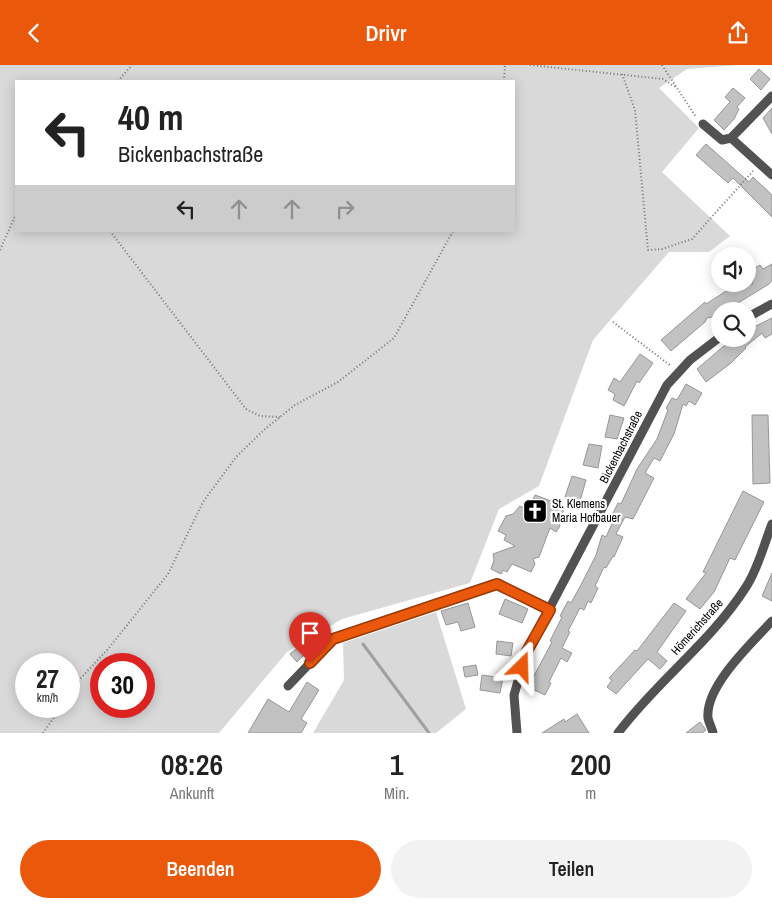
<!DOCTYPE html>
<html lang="de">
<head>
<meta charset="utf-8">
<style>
	body { margin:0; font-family:"Archivo Narrow",sans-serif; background:#f2f2f2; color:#222; height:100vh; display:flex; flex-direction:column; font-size:19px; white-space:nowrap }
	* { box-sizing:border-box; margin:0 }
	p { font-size:16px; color:#767676 }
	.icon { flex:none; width:28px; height:28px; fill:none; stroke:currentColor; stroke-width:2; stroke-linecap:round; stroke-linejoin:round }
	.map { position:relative; height:668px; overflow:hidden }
	.drawer { display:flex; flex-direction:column; background:#fff; flex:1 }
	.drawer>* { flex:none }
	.guide { position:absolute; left:15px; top:15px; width:500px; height:152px; border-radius:0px; box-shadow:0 2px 12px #0003; background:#fff; color:#222; overflow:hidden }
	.buttons { position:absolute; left:711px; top:182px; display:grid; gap:10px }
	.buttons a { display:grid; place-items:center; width:45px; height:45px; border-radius:50%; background:#fff; box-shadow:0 2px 12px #0003; font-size:25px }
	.speed { position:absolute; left:15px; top:588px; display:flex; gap:10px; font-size:25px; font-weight:700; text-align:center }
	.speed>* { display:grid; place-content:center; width:65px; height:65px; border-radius:50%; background:#fff; box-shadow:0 2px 12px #0003; line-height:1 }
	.speed small { font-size:12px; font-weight:400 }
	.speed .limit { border:8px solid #d22; background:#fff; color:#111 }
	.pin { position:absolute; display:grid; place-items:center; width:42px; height:42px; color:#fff; margin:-51px -21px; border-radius:50% 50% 50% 0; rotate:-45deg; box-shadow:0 0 5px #0007 }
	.pin .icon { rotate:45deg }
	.me { position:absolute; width:55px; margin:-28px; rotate:22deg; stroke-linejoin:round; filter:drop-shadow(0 0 4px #0008) }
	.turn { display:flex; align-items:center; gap:18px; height:105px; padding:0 20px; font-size:22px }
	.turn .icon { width:65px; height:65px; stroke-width:2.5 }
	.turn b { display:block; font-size:35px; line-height:42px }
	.lanes { display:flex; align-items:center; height:48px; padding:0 20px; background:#0003; justify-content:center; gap:25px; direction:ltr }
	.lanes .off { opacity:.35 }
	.eta { display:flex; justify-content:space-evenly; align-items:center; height:85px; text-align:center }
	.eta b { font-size:30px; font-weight:600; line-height:35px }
	.action { display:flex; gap:10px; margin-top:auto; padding:10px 20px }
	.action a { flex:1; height:58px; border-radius:30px; background:#ea580c; color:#fff; font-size:20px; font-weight:600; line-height:58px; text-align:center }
	.action a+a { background:#f2f2f2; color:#222 }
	header { display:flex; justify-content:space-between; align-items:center; height:65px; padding:0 20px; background:#ea580c; color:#fff; font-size:22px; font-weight:600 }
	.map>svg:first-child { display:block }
	.green { fill:#d9d9d9; fill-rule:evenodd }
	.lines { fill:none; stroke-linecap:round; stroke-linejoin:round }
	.stream { stroke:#a0a0a0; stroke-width:3 }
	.building { fill:#c2c2c2; stroke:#969696 }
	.path { stroke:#747474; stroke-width:2; stroke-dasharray:1 2.5; stroke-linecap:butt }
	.street { stroke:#525252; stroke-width:9 }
	.route-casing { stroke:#983908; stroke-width:12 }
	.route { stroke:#ea580c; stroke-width:9 }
	.labels { text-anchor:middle; stroke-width:4.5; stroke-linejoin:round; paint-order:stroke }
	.street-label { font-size:12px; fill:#000; stroke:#fff }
	.poi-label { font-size:12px; fill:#000; stroke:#fff; text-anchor:start }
</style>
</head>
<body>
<header><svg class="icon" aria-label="back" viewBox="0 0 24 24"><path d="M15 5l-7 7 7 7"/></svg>Drivr<svg class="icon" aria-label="share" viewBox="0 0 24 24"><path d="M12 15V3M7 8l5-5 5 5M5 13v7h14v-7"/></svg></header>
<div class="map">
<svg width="772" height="668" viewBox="0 0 772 668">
	<rect width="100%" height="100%" fill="#fff"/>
	<path class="green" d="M0 0H738L687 4 659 23 699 63 662 107 730 171 709 187H669L593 275 539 421 499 444 470 518 342 554 287 587 219 668H0ZM514 16V166H16V16ZM26 599H69V641H26ZM101 599H144V641H101Z
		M436 547 466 644 436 668H313L344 615 343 578Z"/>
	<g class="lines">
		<path class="stream" d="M363 579 429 668"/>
	</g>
	<path class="building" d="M759 4 770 14 761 25 750 14Z
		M733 23 745 33 737 42 739 44 734 54 724 65 714 55 730 37 725 32Z
		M772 43V69L763 53Z
		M706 79 749 117 753 112 772 130V152L733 113 728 118 696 90Z
		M772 199V215L769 219 738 238 720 246 717 251 707 253 705 257 671 286 661 275 705 237 706 239 737 219H753L748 207 760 200 763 204Z
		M772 253V269L765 273 762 268 745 282 746 283 731 298 706 317 697 304 732 274H748V265Z
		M640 289 653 298 639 318 637 316 624 341 613 335 615 329 608 325 614 313 620 317Z
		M686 319 702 328 695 340 689 336 686 341 683 339 674 369 660 396 654 393 645 408 654 413 633 454 625 452 616 469 623 472 614 492 613 491 606 503 604 502 595 521 598 523 591 538 588 536 584 545 580 543 568 566 570 567 562 583 572 588 567 597 561 593 549 617 551 618 545 630 528 622 552 577 550 576 562 552 560 551 568 536 571 538 583 516 596 490 602 470 606 472 615 452 612 450 618 438 621 439 637 404 657 374 668 345 666 343 672 333 677 335Z
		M610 350 624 353 617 374 605 372Z
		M752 350H768L770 418 753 419Z
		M589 379 602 381 598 403 583 400Z
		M572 411 586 415 580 436 565 432Z
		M743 426 764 437 735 495 730 493 714 527 700 544 686 534 706 508 703 507Z
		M535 430 562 440 564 445 561 450 557 451 560 461 556 467 550 463 539 492 533 494 535 499 531 507 512 499 507 507 503 505 501 509 491 504 494 495 493 489 515 481 504 475 506 470 498 466 506 451 513 449 520 441 528 445Z
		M772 508V536L762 531Z
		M505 534 528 544 522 558 499 549Z
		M468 538 475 562 461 566 458 557 446 560 441 546Z
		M674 538 686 546 657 587 667 596 660 604 648 594 616 629 607 622 612 615 609 613 635 585 637 586Z
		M497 576 513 578 511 591 496 589Z
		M297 583 304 590 297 597 290 589Z
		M476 600 478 610 465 612 463 602Z
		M482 610 503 613 500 628 480 625Z
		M307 617 319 625 301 654 307 658 301 668H248L268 634 289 647Z
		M577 649 589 668H542L564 654 565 657Z
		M700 657 706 665 702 668H686Z"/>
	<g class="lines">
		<path class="path" d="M530 0 663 14 677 23
			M662 0 696 52
			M622 9 635 45 648 185 662 184 692 174 753 106
			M118 16 132 0
			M504 16 505 0
			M110 166 246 344 260 351 280 352
			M0 185 16 149
			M613 257 671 301
			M69 631 81 613 108 584 168 509 203 437 236 392 265 364 295 340 338 317 394 273 453 166
			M43 668 62 641"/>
		<path class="street" d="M703 59 722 75 731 73 772 110
			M731 73 772 31
			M748 252 772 239
			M288 621 333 574 497 519 550 545
			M517 668 514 630 526 588 667 320 690 295 720 272
			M618 668C657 616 711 577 746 522 758 504 764 479 772 459
			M713 668C712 663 709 658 708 653 705 621 752 578 772 556"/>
	</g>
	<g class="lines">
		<defs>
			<path id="route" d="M310 598 333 574 497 519 550 545 526 588 522 602"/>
		</defs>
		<use href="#route" class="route-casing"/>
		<use href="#route" class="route"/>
	</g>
	<defs>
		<symbol id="church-square" viewBox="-11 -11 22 22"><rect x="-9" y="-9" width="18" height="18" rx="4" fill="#000" stroke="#fff"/><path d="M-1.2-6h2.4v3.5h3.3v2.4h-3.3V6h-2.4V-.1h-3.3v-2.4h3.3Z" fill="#fff"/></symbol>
	</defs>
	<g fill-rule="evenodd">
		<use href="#church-square" x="521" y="432" width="28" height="28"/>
	</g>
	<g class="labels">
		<g class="street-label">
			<text transform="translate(621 382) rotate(-63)" y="4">Bickenbachstraße</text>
			<text transform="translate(697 562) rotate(-48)" y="4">Hömerichstraße</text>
		</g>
		<g class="poi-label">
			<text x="552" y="443">St. Klemens<tspan x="552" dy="14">Maria Hofbauer</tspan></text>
		</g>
	</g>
</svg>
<div class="buttons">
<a><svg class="icon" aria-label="sound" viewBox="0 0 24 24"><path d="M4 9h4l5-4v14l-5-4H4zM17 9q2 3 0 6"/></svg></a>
<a><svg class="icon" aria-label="search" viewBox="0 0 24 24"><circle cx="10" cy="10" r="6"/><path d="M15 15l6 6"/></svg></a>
</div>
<div class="speed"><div>27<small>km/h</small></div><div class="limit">30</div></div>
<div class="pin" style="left:310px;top:598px;background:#d93025"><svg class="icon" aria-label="arrive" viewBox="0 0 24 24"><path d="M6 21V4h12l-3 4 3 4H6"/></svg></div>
<svg class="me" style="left:522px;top:602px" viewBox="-20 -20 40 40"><path d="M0-17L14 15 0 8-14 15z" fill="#ea580c" stroke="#fff" stroke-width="4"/></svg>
<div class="guide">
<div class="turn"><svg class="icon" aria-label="left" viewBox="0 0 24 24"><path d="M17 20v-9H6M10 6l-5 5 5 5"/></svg><div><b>40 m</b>Bickenbachstraße</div></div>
<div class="lanes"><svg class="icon" aria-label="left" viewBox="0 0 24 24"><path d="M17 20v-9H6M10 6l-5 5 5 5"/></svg><svg class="icon off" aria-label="ahead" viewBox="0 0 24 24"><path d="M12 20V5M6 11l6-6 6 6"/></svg><svg class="icon off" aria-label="ahead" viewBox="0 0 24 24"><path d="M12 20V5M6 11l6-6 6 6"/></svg><svg class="icon off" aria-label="right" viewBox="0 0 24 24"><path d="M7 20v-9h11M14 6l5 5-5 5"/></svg></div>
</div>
</div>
<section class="drawer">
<div class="eta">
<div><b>08:26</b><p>Ankunft</p></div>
<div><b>1</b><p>Min.</p></div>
<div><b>200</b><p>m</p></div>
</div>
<div class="action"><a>Beenden</a><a>Teilen</a></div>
</section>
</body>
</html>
